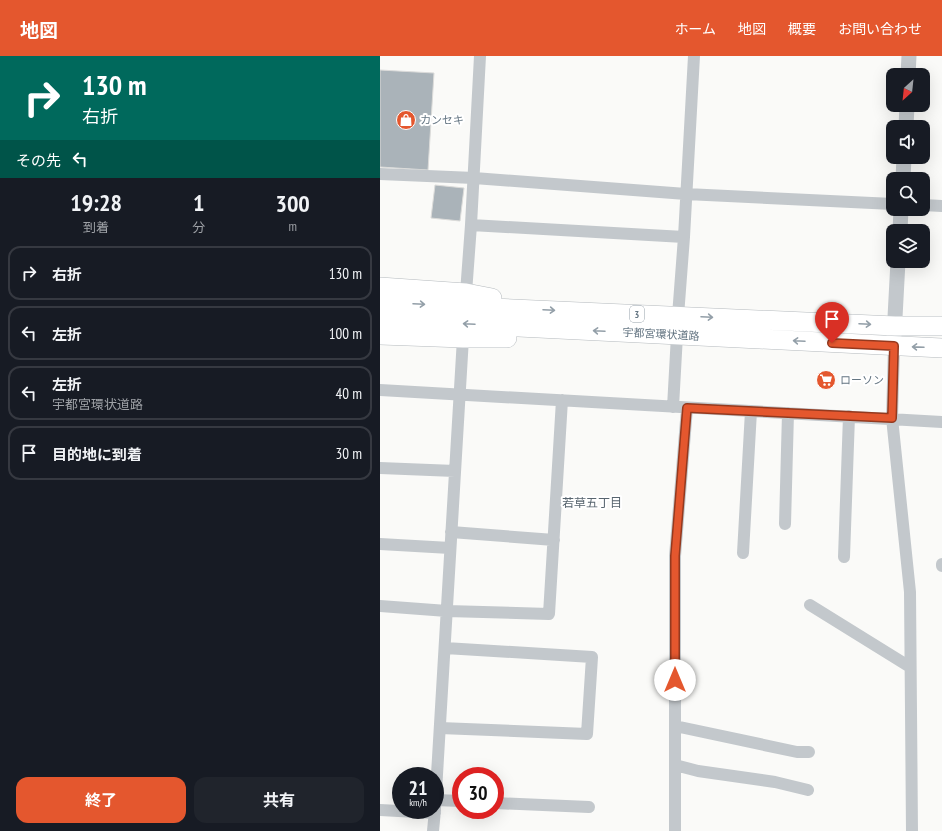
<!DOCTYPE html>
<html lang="ja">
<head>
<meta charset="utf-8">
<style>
	body { margin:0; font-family:"PT Sans Narrow","Noto Sans JP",sans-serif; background:#20242c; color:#f1f3f6; height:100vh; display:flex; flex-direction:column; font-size:15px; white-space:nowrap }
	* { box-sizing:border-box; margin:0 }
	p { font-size:13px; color:#9ea1a6 }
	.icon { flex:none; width:22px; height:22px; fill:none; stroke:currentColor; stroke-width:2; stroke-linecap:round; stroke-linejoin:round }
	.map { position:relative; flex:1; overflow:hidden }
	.drawer { display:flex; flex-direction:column; background:#171b24; width:380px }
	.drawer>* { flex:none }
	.hud { background:#00695c; color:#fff; overflow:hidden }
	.needle { width:26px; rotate:207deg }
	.tools { position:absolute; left:506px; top:12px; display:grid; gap:8px }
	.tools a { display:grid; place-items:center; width:44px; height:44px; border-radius:8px; background:#171b24; box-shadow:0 4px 16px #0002; font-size:20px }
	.speed { position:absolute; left:12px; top:711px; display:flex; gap:8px; font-size:20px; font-weight:700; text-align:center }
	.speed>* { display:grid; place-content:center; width:52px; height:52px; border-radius:50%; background:#171b24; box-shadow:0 4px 16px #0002; line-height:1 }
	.speed small { font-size:10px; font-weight:400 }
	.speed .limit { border:6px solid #d22; background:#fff; color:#111 }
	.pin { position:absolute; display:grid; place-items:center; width:34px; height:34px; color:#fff; margin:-41px -17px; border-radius:50% 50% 50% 0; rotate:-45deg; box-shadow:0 0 4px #0007 }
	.pin .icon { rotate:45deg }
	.me { position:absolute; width:44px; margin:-22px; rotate:0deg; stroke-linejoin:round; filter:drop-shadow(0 0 3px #0008) }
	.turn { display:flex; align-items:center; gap:14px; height:84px; padding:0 16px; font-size:18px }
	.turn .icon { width:52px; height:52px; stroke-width:2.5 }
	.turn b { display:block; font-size:28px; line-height:34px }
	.then { display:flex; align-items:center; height:38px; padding:0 16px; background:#0003; gap:8px; font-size:15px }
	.eta { display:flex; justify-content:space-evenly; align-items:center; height:68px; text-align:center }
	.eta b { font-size:24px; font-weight:700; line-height:28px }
	.primary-button { display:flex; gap:8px; margin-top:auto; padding:8px 16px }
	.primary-button a { flex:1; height:46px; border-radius:12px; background:#e4572e; color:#fff; font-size:16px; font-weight:700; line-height:46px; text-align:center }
	.primary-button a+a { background:#20242c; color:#f1f3f6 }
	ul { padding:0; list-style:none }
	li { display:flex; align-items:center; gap:12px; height:54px; margin:0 8px 6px; padding:0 8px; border:2px solid #363941; border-radius:12px }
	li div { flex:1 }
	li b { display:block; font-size:15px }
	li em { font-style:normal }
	header { display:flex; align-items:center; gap:24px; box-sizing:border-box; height:56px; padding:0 20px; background:#e4572e; color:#fff }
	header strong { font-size:19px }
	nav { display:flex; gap:22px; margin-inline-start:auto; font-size:14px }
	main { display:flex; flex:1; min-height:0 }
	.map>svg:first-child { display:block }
	.building { fill:#aab3b9; stroke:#dcdcda }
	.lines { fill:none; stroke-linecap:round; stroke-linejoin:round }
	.primary-casing { stroke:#b5babe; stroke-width:20 }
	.minor { stroke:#c3c8cc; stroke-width:12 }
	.tertiary { stroke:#c3c8cc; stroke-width:15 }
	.primary { stroke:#fff; stroke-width:19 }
	.oneway { stroke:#939fa8 }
	.route-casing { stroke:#94391e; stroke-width:10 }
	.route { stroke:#e4572e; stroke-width:7 }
	.labels { text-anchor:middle; stroke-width:4; stroke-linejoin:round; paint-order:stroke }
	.shield { fill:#fff; stroke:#939fa8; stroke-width:1 }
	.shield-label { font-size:10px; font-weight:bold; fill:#657683 }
	.poi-label { font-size:11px; fill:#657683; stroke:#fff; text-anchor:start }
	.street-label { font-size:11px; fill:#657683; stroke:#fff }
	.neighbourhood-label { font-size:12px; fill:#57646e; stroke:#fff }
</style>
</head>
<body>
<header>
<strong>地図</strong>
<nav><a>ホーム</a><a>地図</a><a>概要</a><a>お問い合わせ</a></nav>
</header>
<main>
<section class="drawer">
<div class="hud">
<div class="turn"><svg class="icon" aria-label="right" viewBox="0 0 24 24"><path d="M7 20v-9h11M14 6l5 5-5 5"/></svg><div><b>130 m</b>右折</div></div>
<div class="then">その先<svg class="icon" aria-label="left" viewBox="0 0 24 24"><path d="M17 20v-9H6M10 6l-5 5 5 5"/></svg></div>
</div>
<div class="eta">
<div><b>19:28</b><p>到着</p></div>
<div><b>1</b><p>分</p></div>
<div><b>300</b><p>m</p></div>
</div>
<ul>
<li><svg class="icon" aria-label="right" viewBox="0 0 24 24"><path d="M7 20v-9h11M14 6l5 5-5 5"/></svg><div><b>右折</b></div><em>130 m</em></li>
<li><svg class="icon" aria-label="left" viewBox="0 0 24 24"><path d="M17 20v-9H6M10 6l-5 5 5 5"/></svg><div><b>左折</b></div><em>100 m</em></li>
<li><svg class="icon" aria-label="left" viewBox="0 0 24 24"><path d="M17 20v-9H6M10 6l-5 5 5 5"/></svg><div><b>左折</b><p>宇都宮環状道路</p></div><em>40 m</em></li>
<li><svg class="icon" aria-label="arrive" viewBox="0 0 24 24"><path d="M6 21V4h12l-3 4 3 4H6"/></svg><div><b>目的地に到着</b></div><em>30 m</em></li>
</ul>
<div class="primary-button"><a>終了</a><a>共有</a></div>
</section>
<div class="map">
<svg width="562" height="775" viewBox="0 0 562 775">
	<rect width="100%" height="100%" fill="#fafaf8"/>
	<path class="building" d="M0 14 54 17 48 114 0 111Z
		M55 129 84 132 80 165 51 162Z"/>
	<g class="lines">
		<defs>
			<path id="primary" d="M0 231 86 237 112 242
				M0 247 515 270H562
				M0 264 562 292
				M0 279 83 282H127"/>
		</defs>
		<use href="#primary" class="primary-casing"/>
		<path class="minor" d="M0 118 94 122 306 138 513 148
			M543 149 562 150
			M91 169 304 181
			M86 237 91 169 100 0
			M298 260 304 181 314 0
			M514 290 512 362 530 536 532 775
			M0 334 562 366
			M293 351 297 279
			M0 412 75 415
			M405 468 408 357
			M71 476 174 484
			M0 488 70 492
			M363 497 371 355
			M464 501 469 360
			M562 510V508
			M430 549 530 611
			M0 550 67 555 169 558 182 344
			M295 670 417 696H429
			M60 672 207 678 212 601 65 592
			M295 709 318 715 395 726 428 734
			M56 744 81 745
			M115 747 209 751
			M55 752 83 282
			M0 754 55 757
			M53 775 55 754
			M295 775V500L307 352"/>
		<path class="tertiary" d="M528 19 529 0
			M526 71 527 49
			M523 123 524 101
			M520 175 521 153
			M514 280 518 205"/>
		<use href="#primary" class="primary"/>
	</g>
	<defs><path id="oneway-shaft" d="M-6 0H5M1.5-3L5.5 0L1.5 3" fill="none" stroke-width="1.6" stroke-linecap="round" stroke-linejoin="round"/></defs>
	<g class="oneway">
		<use href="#oneway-shaft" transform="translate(39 248) rotate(3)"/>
		<use href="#oneway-shaft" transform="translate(169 254) rotate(3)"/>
		<use href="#oneway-shaft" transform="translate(327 261) rotate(3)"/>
		<use href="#oneway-shaft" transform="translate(89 268) rotate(-177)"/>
		<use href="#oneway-shaft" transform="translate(485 268) rotate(3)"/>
		<use href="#oneway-shaft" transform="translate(219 275) rotate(-177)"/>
		<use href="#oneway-shaft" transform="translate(419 285) rotate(-177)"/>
		<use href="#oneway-shaft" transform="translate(538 291) rotate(-178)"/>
	</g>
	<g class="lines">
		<defs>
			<path id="route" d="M295 624V500L307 352 512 362 514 290 452 287"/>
		</defs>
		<use href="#route" class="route-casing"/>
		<use href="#route" class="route"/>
	</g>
	<defs>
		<symbol id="shop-disc" viewBox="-11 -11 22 22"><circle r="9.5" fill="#e4572e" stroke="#fff"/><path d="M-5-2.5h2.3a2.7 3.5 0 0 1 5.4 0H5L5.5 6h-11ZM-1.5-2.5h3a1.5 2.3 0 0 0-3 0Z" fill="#fff"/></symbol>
		<symbol id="supermarket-disc" viewBox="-11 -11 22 22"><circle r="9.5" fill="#e4572e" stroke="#fff"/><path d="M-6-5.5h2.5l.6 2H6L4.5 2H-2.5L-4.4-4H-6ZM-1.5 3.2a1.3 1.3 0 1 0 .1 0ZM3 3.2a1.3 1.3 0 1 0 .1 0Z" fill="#fff"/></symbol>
	</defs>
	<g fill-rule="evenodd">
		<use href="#shop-disc" x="15" y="53" width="22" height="22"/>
		<use href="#supermarket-disc" x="435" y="313" width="22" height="22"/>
	</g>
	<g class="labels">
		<rect class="shield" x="250" y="250" width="14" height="16" rx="3"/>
		<g class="shield-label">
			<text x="257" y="262">3</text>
		</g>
		<g class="poi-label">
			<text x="40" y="68">カンセキ</text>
			<text x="460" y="328">ローソン</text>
		</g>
		<g class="street-label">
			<text transform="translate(281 278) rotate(3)" y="4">宇都宮環状道路</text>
		</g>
		<g class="neighbourhood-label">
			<text x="212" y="451">若草五丁目</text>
		</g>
	</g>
</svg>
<div class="tools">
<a><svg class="needle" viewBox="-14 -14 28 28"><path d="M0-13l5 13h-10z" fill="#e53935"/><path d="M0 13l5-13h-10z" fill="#9ea1a6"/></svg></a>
<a><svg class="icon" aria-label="sound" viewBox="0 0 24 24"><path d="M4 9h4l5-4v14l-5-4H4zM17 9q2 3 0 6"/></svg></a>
<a><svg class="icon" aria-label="search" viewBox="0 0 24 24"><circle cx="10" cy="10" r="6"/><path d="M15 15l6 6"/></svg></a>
<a><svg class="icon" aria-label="layers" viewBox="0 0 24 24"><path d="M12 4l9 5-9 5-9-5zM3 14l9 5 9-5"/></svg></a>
</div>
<div class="speed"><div>21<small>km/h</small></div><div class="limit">30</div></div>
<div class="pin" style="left:452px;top:287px;background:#d93025"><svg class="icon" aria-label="arrive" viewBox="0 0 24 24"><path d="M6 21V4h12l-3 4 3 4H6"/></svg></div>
<svg class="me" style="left:295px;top:624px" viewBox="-20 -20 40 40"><circle r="19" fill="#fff"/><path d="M0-13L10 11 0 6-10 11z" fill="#e4572e"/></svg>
</div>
</main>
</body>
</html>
